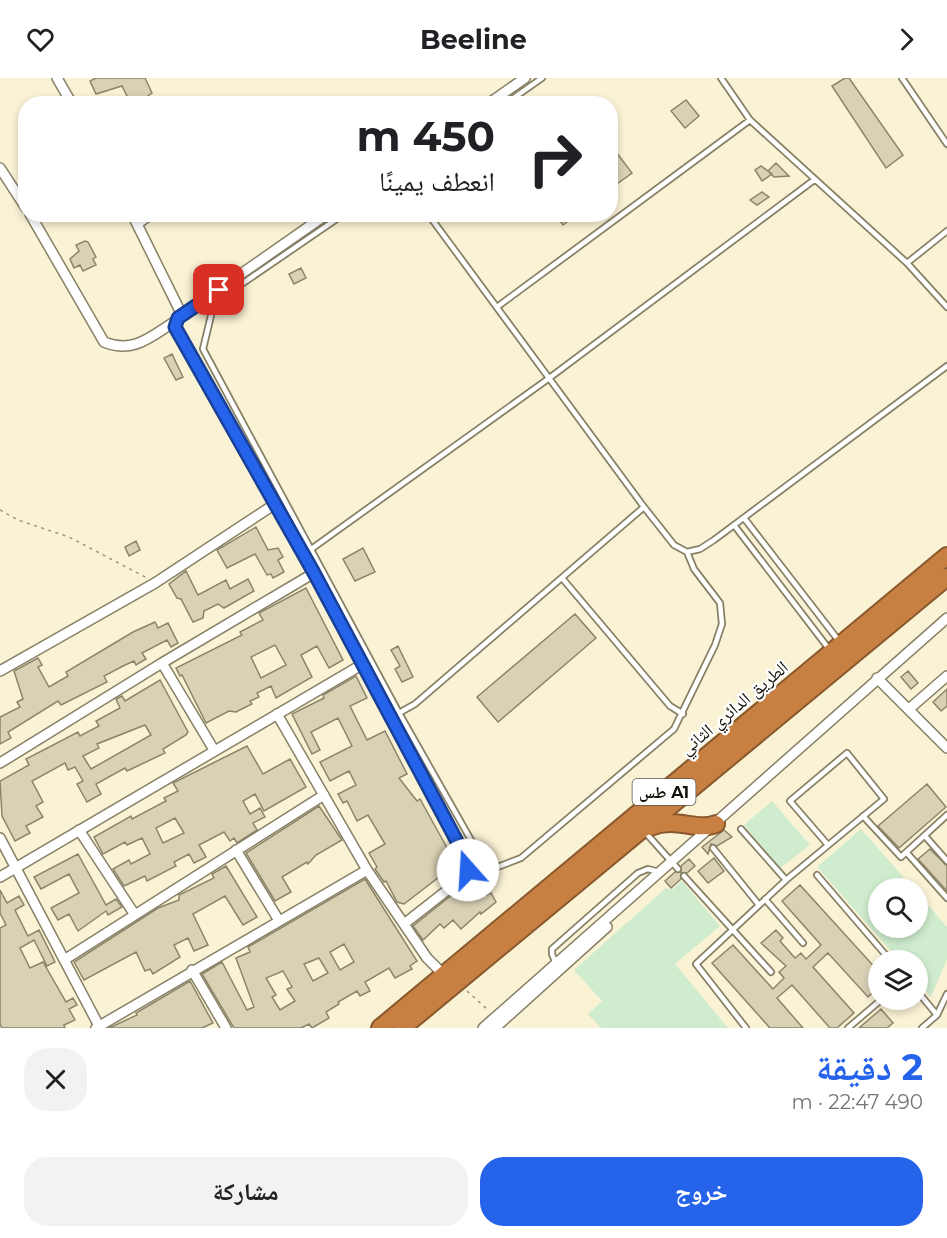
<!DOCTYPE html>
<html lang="ar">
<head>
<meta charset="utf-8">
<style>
	body { margin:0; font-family:Montserrat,"Noto Naskh Arabic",sans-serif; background:#f2f2f2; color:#202124; direction:rtl; height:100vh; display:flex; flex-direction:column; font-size:22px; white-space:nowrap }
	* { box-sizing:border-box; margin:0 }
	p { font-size:20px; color:#757577 }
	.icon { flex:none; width:33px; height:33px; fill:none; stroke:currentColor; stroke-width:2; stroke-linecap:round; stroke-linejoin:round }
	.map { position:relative; height:950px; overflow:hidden; direction:ltr }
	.panel { display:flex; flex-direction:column; background:#fff; flex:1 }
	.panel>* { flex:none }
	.hud { position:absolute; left:18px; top:18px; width:600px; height:126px; border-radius:24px; box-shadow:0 3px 9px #0003; direction:rtl; background:#fff; color:#202124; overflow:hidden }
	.controls { position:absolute; left:868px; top:800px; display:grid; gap:12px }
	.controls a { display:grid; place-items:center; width:60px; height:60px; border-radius:50%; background:#fff; box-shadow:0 3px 9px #0003; font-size:30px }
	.pin { position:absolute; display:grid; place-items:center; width:51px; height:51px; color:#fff; margin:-26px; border-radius:12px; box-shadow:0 3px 9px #0006 }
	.me { position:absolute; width:66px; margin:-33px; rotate:341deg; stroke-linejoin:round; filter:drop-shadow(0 0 4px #0008) }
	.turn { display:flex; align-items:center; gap:21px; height:126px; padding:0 24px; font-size:27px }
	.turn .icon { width:78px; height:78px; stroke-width:2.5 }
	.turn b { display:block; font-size:42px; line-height:51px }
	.round { display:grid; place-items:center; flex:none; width:63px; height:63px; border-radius:24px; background:#f2f2f2 }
	.summary { display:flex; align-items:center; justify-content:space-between; height:102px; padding:0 24px }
	h1 { font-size:36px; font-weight:700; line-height:45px; color:#2563eb }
	.button { display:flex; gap:12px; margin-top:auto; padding:12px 24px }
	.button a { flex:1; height:69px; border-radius:24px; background:#2563eb; color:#fff; font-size:24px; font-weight:700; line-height:69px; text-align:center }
	.button a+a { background:#f2f2f2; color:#202124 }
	header { display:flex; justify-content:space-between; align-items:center; height:78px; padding:0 24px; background:#fff; font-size:27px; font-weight:700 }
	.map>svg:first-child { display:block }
	.green { fill:#cfedce }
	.building { fill:#d9d1b4; stroke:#8b8469; stroke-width:1.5; fill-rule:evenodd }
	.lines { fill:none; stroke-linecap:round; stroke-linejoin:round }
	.lane-casing { stroke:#888066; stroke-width:8 }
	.street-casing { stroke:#888066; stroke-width:12 }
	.highway-casing { stroke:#88582d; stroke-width:20 }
	.path { stroke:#9b9580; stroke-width:1.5; stroke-dasharray:3 4.5; stroke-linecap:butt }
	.lane { stroke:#fff; stroke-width:4.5 }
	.street { stroke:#fff; stroke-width:9 }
	.highway { stroke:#c77f42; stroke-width:16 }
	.route-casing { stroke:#184099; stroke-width:15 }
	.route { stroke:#2563eb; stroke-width:10 }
	.labels { text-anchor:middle; stroke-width:4.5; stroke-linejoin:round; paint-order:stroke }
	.shield { fill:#fff; stroke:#5a5851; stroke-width:1.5 }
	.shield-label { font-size:16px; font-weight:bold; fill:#131007 }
	.street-label { font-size:18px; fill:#131007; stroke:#fff }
</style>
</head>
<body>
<header><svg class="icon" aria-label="forward" viewBox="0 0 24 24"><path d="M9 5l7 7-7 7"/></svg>Beeline<svg class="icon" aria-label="heart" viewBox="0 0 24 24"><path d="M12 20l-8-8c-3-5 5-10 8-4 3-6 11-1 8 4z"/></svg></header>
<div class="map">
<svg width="947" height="950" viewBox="0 0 947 950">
	<rect width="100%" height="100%" fill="#faf2d4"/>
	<path class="green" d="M772 723 810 767 780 790 744 747Z
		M861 751 913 810H879V849H918V816L947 849V881L931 919 918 904V882H899L817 789Z
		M682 803 720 848 675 886 728 950H601L588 936 602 923 574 892 666 810 672 812Z"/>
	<path class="building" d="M96 0H145L152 15 136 26H131L122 8 96 16 90 3Z
		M845 0H849L903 77 886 90 832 8Z
		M686 22 699 38 685 50 671 33Z
		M610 66 632 95 614 108 610 103Z
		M776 85 789 98 774 99 768 93Z
		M761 88 772 96 762 103 755 92Z
		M762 114 769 119 757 127 750 122Z
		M555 136H578L563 147Z
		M85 163 88 164 96 179 93 181 96 187 83 193 80 187 74 190 70 181 79 173 76 167Z
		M301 190 306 200 294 206 289 196Z
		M172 276 183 299 176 302 164 280Z
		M256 449 268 472 278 470 283 479 278 482 284 494 273 500 271 496 267 497 255 476 227 490 217 472Z
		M136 463 140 472 129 478 125 469Z
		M363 470 375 494 355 503 343 481Z
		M186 493 198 517 226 502 230 511 248 501 254 513 224 530 218 526 204 533 203 540 193 544 181 521 177 520 169 506Z
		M306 510 343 582 329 590 317 568 301 577 312 599 276 620 271 608 257 615 259 619 250 623 252 626 236 634 229 633 206 645 182 597 180 598 176 590 242 557 240 554 263 542 259 535ZM275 567 286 587 261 600 251 579Z
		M575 536 596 560 498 644 477 619Z
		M155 544 158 550 168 545 178 565 171 569 167 562 142 575 146 581 136 587 134 583 125 587 104 598 107 604 61 627 58 623 8 654 11 660 0 666V639L20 629 17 624 23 621 14 593 38 580 42 587 38 589 49 609 68 598 66 594 133 554Z
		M398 568 413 599 402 604 395 591 400 588 391 572Z
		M908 593 918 605 911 611 901 599Z
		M356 598 367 620 350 628 367 662 385 653 407 696 399 700 417 723 420 721 456 786 404 826 397 824 386 803 384 804 375 791 377 789 369 775 385 766 368 737 357 743 347 723 343 725 338 716 356 707 349 693 330 703 320 684 352 668 338 640 311 654 320 672 312 676 292 636 324 620 323 617Z
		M160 602 188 654 186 657 163 671 165 675 127 693 125 690 96 706 101 716 87 724 77 706 83 703 75 689 68 692 65 685 32 703 43 724 36 728 43 739 26 748 30 755 15 763 2 738 0 703 29 687 26 681 78 654 80 658 99 648 96 643 120 630 116 621 122 618 125 623ZM145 647 151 657 91 691 83 678 99 670 97 666Z
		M947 611V628L941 633 933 624Z
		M247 668 263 696 290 681 306 709 264 733 255 716 243 723 250 736 260 730 265 739 253 745 257 752 237 765 234 760 230 763 224 754 199 767 206 779 194 785 189 776 174 784 176 788 147 803 145 798 124 808 113 791 129 782 131 786 150 776 142 760 127 767 125 764 103 776 94 759 131 738 132 741 166 723 164 720 178 713 173 705ZM175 740 184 755 163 765 156 750Z
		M927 706 946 729 899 770 878 748Z
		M319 728 342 762 316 777 308 786 307 784 282 799 291 814 275 823 246 775Z
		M724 752 732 759 717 768 711 766 708 776 702 769Z
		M930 771 947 788V813L918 781Z
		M78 776 106 827 116 821 122 829 108 837 106 833 78 853 69 836 58 842 51 830 79 815 69 796 41 811 34 799Z
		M714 780 724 793 708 805 698 793Z
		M689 781 695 788 687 795H681V801L671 810 665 803 675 794H681V788Z
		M226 788 257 839 243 847 225 818 193 836 208 867 194 873 188 860 174 867 180 879 153 896 150 891 145 893 136 874 84 902 74 884 158 830 179 822V817L214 800 212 796Z
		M474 795 487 817 491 815 496 824 481 836 480 834 461 851 453 842 444 850 440 846 423 862 413 848 468 804Z
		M365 801 417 883 410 888 412 891 395 900 389 890 365 904 370 913 360 918 357 913 338 924 339 926 326 934 329 940 312 950 309 946 301 950H234L202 896 222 884 247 932 254 929 236 880 250 874 248 869ZM344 866 354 884 340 892 330 874ZM319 880 328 895 313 903 304 886ZM283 893 292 909 287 911 295 923 280 932 272 919 276 917 266 900Z
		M800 807 879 894V909L868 919 828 875 813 889 854 935 837 950H830L792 907 777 920 803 950H770L712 885 733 867 773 911 784 900 779 894 786 888 761 865 776 852 783 860 780 863 795 880 801 875 806 881 821 867 782 823Z
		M0 812 7 825 19 818 24 827 15 832 28 858 39 852 55 884 47 888 34 862 20 870 30 890 43 884 66 924 73 920 77 927 69 931 75 942 64 947 65 950H2L0 946V850L6 847 0 835Z
		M190 903 213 945 202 950H109L137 937 136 935Z
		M881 931 893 945 887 950H859Z"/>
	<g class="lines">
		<defs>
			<path id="lane" d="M721 0 750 42 907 185 947 229
				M902 0 947 66
				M505 26 542 0
				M344 136 214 225 203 271 399 635 484 785 495 790 521 780 674 651 715 567 722 546 720 525 694 491 687 474 674 467 644 429 428 136
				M907 185 947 153
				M497 229 750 42
				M744 440 839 563
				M734 447 829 571
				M310 472 548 301 814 102
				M687 474 700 471 714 462 947 288
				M562 500 670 628 683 636
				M399 635 415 626 644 429
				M863 738 901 779 947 737
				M741 751 786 802
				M645 754 678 791
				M925 758 947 783
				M713 770 759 827
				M907 775 947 820
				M817 797 890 882
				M684 798 771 894
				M765 821 803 865
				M556 886 552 876V871L638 795 648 791 659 794
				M918 914 937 937
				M746 950 696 886 786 802 884 721 847 675 790 723 828 767
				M848 950 882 921
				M922 950 937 937 947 916"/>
			<path id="street" d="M57 0 72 26
				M488 26 525 0
				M0 90 26 130
				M30 136 104 264C133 276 150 259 174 244
				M132 136 182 237
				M327 136 178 240 175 249 314 495 468 784 464 799 404 846
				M137 146 151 136
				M162 585 314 495
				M0 593 155 505 275 426
				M877 600 947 670
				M909 631 947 598
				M277 636 367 792 427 880 444 897
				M0 685 162 585 214 672
				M79 752 135 837
				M0 760 99 948
				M236 772 278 841
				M0 799 363 586
				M64 882 324 717
				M192 892 226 950
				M96 950 367 792
				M483 950 947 540
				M495 950 607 849"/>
			<path id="highway" d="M650 749C677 738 696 754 716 746
				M380 950 947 478
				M402 950 947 499"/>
		</defs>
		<use href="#lane" class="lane-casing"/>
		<use href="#street" class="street-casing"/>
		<use href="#highway" class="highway-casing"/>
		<path class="path" d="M0 432 18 442 69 459 147 500
			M467 913 488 932"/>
		<use href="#lane" class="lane"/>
		<use href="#street" class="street"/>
		<use href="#highway" class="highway"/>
	</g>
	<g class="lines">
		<defs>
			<path id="route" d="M219 212 178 240 175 249 314 495 468 784V792"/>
		</defs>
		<use href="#route" class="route-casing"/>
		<use href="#route" class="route"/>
	</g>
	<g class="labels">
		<rect class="shield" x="632.5" y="701" width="63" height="26" rx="4.5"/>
		<g class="shield-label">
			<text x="664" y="720">طس A1</text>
		</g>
		<g class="street-label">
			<text transform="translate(734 630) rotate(-40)" y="6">الطريق الدائري الثاني</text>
		</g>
	</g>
</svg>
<div class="controls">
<a><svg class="icon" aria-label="search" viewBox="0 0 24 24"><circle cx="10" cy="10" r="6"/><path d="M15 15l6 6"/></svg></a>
<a><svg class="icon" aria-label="layers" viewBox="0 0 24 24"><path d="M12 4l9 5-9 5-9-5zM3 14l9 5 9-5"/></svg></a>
</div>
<div class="pin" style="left:219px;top:212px;background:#d93025"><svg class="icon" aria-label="arrive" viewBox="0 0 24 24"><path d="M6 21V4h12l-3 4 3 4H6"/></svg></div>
<svg class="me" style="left:468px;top:792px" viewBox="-20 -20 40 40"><circle r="19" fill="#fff"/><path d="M0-13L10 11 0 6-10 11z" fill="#2563eb"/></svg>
<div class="hud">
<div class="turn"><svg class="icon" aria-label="right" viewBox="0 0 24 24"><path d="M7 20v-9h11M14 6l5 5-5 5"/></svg><div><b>450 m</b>انعطف يمينًا</div></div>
</div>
</div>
<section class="panel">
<div class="summary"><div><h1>2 دقيقة</h1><p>490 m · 22:47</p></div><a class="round"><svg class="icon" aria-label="close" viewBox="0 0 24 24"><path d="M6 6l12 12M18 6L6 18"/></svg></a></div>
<div class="button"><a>خروج</a><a>مشاركة</a></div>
</section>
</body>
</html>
